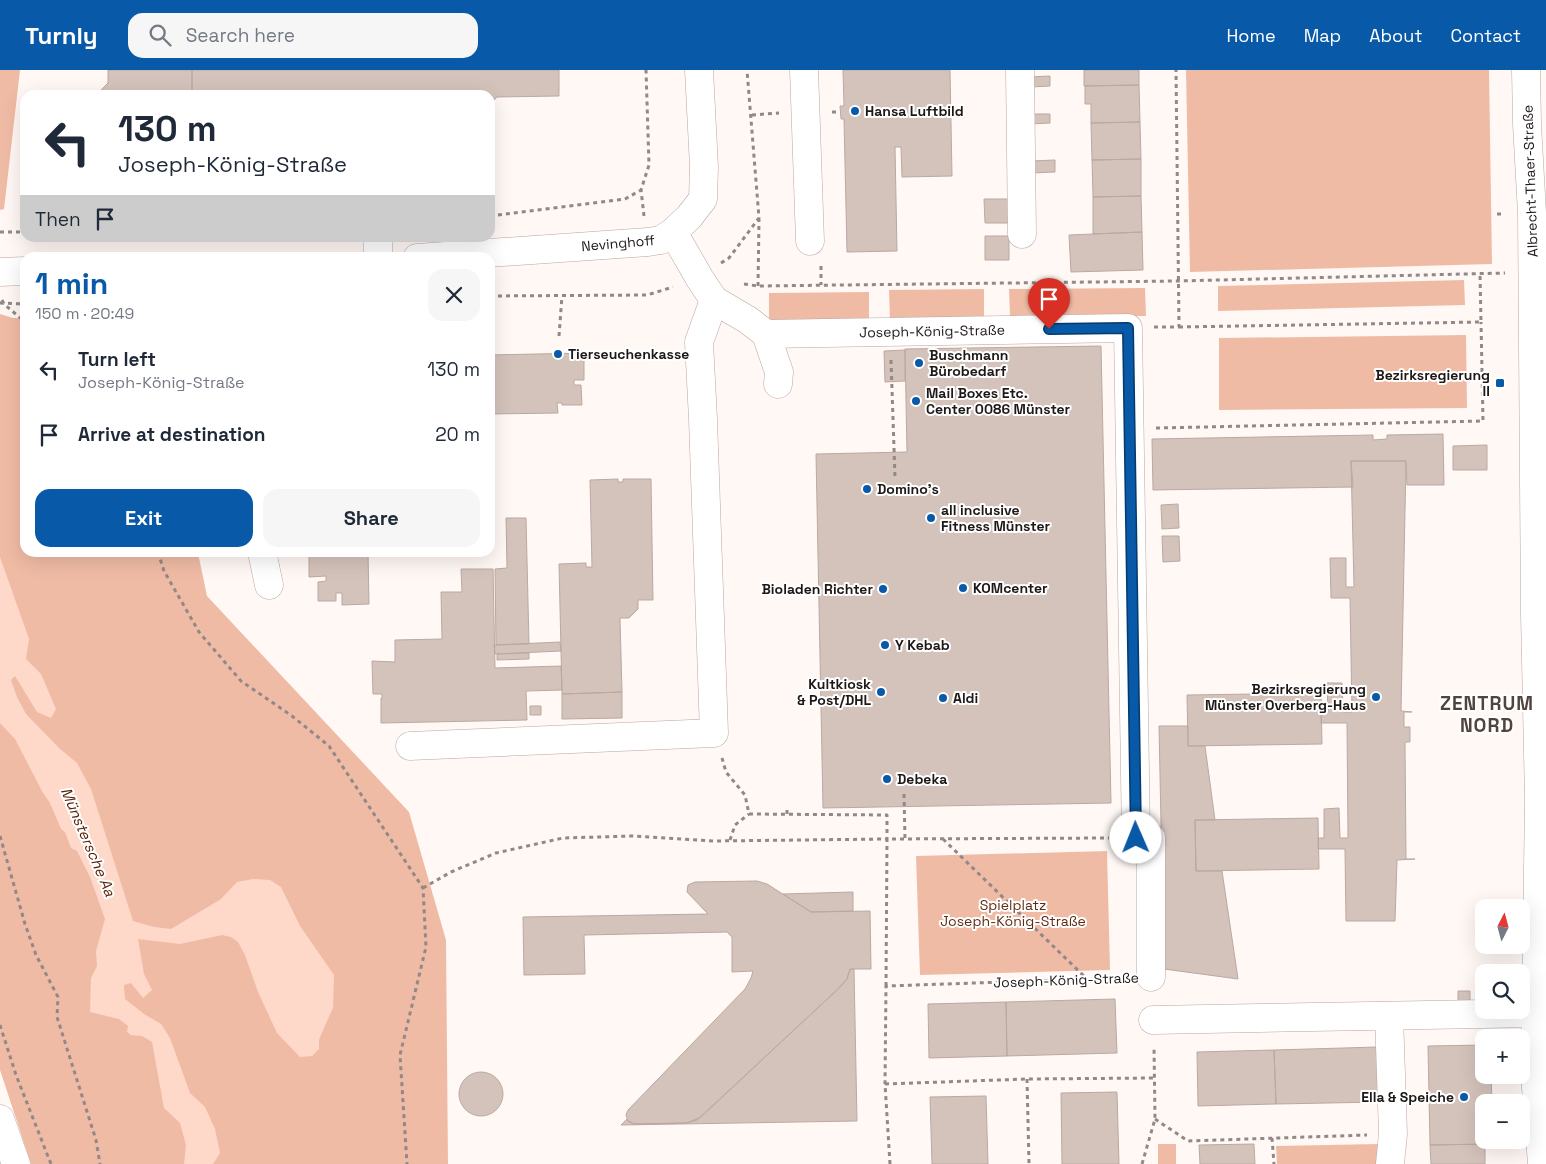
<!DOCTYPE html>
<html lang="en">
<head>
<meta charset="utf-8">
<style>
	body { margin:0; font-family:"Space Grotesk",sans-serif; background:#f6f6f7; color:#1f2937; height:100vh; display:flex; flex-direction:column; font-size:19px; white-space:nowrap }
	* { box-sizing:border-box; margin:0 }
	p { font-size:16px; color:#747a83 }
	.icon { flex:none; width:28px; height:28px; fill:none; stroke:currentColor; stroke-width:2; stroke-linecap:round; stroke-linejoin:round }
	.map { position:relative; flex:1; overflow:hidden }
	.sheet { position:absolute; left:20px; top:182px; width:475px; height:305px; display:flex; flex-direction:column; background:#fff; border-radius:15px; box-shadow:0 5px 20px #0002 }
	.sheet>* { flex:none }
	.hud { position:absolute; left:20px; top:20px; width:475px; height:152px; border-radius:15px; box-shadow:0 5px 20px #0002; background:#fff; color:#1f2937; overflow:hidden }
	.needle { width:32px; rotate:6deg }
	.buttons { position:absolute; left:1475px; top:829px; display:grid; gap:10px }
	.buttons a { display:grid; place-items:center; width:55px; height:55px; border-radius:10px; background:#fff; box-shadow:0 5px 20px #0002; font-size:25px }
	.pin { position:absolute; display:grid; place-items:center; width:42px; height:42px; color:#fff; margin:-51px -21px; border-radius:50% 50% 50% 0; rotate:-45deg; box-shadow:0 0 5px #0007 }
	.pin .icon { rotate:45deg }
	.me { position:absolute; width:55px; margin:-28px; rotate:359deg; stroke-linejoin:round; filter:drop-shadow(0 0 4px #0008) }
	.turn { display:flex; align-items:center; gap:18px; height:105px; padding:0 15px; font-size:22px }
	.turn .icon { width:65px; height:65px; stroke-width:2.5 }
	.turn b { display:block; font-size:35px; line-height:42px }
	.then { display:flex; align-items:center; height:48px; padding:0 15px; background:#0003; gap:10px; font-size:19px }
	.round { display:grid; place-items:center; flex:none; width:52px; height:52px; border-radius:15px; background:#f6f6f7 }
	.headline { display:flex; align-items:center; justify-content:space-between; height:85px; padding:0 15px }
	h1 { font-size:30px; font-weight:800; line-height:38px; color:#0859a7 }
	.primary-button { display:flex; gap:10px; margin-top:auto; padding:10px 15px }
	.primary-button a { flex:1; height:58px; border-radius:15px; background:#0859a7; color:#fff; font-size:20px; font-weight:800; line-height:58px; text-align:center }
	.primary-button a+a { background:#f6f6f7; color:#1f2937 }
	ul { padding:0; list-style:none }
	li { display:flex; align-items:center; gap:15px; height:65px; padding:0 15px }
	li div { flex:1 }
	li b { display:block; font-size:19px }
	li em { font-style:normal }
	header { display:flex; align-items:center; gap:30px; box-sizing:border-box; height:70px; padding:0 25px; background:#0859a7; color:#fff }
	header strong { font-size:24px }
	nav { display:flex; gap:28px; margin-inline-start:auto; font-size:18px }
	.search { width:350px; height:45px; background:#f6f6f7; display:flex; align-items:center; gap:12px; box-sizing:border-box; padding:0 18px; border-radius:15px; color:#747a83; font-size:19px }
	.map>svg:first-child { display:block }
	.green { fill:#f0bba5 }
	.water { fill:#fed8c9 }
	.building { fill:#d4c3bb; stroke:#baa9a2 }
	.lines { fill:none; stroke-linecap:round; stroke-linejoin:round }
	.minor-casing { stroke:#b8a7a0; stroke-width:29 }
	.major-casing { stroke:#b8a7a0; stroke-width:29 }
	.path { stroke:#908987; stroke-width:3; stroke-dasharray:4 4; stroke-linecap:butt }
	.minor { stroke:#fff; stroke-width:28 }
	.major { stroke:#fff; stroke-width:28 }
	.route-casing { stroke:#053a6d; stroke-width:12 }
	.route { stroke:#0859a7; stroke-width:9 }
	.poi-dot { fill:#0859a7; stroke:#fff; stroke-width:2 }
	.labels { text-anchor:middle; stroke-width:4; stroke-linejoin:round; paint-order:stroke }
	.poi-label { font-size:14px; font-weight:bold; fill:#1e1816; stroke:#fff; text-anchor:start }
	.street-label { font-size:14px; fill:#1e1816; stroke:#fff }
	.park-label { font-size:14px; fill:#622c12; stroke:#fff }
	.water-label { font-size:15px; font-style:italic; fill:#541f04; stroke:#fff }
	.district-label { font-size:19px; font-weight:bold; letter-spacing:1px; fill:#51433d; stroke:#fff }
</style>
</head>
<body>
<header>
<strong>Turnly</strong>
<div class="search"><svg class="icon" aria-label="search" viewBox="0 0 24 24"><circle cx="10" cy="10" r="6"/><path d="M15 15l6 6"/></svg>Search here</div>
<nav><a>Home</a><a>Map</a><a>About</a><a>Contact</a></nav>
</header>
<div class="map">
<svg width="1546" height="1094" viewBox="0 0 1546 1094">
	<rect width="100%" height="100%" fill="#fff8f5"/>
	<path class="green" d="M0 0H20L4 139 0 140Z
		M1186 0H1489L1492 194 1190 202Z
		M1464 210 1465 235 1218 241V216Z
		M1145 218 1146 246 1010 247 1009 219Z
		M984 219V249L890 250 889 220Z
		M869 222V252L769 253V223Z
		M0 244 13 248H25V482L198 483 207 526 409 742 446 870 448 1094H31L0 1000Z
		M1466 265 1467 338 1219 340V268Z
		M1107 781 1110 900 920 905 916 786Z
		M1158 1074H1176V1094H1158Z
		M1379 1074 1380 1094H1277L1276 1076Z"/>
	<path class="water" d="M0 487 29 569 26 589 41 604 56 639 51 648 37 642 15 606 11 610 17 627 26 644 59 678 77 693 91 719 133 851 154 857 171 859 221 829 237 812 253 809 270 810 281 817 300 856 334 905 333 938 323 960 319 970V979L312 986 300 987 277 963 258 922 245 885 238 872 231 867 222 865 180 874 138 869 144 904 152 920 143 928 131 913 124 915 125 929 144 944 161 954 170 968 190 1023 205 1037 215 1059 220 1083 213 1094H184L186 1075 180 1053 164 1038 152 972 142 966 131 965 127 962 128 956 119 949 90 942 91 908 97 896 96 881 105 849 90 807 77 781 71 778 65 762 61 759 50 733 43 723 15 669 0 653Z"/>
	<path class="building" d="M108 0H192V25H96L108 13Z
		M192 0H559V26L497 27 490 34V25H192Z
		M843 0H950L952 106 902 107 901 77H895L897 181 847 182 844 49H841L840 36H844Z
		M1084 0H1139V15L1084 16Z
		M1050 6V16L1030 17 1029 7Z
		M1139 15 1140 52 1091 53V34H1085V16Z
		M1030 44H1050V53L1030 54Z
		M1140 52 1141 89 1092 90 1091 53Z
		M1141 89V126L1093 127 1092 90Z
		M1055 90V102L1031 103V91Z
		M1141 126 1142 162 1093 164V127Z
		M984 129H1008L1009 153H985Z
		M1142 162 1143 200 1071 202 1069 165Z
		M985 166H1009V190H985Z
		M1101 276 1111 733 823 738 816 384 907 382 905 279Z
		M905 280V311L885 312 884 281Z
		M584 283V310H574V315H581L582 335H562V333H557L558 343 490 344V285Z
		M1443 364 1444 415H1407L1406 391H1351L1353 417 1153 420 1152 369 1373 365V370L1387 369V365Z
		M1487 375V400H1453V376Z
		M1351 391H1406L1401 641 1412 642H1404V657H1410V672H1405L1406 789H1415L1397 790 1395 851H1346L1345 779H1318V768H1324V739L1339 738 1340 768H1348L1347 653H1321V643H1328L1327 613H1342L1343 642H1352L1350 528H1331L1330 488H1346V517H1354Z
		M618 409V412H623V409H651L653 530H638V539L629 548H620L622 622 562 624 559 494 586 493V497H592L590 410Z
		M1178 434 1179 458 1162 459 1161 435Z
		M506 448H526L529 574 496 575 495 499 507 498Z
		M1162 466H1179L1180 491 1163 492Z
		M309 482H368L369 534 342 535V523H336V531H318V512L326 511V506L309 507Z
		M461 499H493L495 598 561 596 562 620 526 621 527 650 381 653V628L382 629V624H373L372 591 395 592V570L442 569 441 522H462Z
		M560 572 561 581 495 584 494 575Z
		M529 583V589L497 590V584Z
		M622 622V648L562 649V624Z
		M1321 623 1322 674 1188 676 1187 625Z
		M530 636H541V645H530Z
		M1159 656H1188V676H1205L1215 750H1195L1196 801H1222L1238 909 1164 899Z
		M1318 748 1319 799 1196 801 1195 750Z
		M757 811 767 814 811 842 870 841 871 899H850L847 909 839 918 697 1050 687 1053 634 1054 628 1051 626 1045 628 1040 745 919 751 908 753 901 732 902V867L727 862 584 865 585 904 524 905 523 847 708 844 687 822 688 815 695 812Z
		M853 822V841L811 842 783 824Z
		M850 899H854L857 1051 621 1055 627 1049 628 1051 634 1054 687 1053 701 1047 839 918 847 909Z
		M1458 921H1470V942H1458Z
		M1115 929 1117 983 1007 986 1006 932Z
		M1006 932 1007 986 929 988 928 934Z
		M1484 975V1005H1491L1492 1032H1484V1070H1493V1074L1430 1075 1428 976Z
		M1378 977 1380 1032 1276 1034 1274 980Z
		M1274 980 1276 1034 1198 1036 1197 982Z
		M459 1024a22 22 0 1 1 44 0a22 22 0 1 1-44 0Z
		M1117 1022 1119 1094H1062L1061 1023Z
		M986 1026 988 1094H932L930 1027Z
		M1254 1074 1255 1094H1200L1199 1075Z
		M1485 1074V1094H1431L1430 1075Z"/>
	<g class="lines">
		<defs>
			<path id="minor" d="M804 0 810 171
				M1020 0 1022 164
				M1526 0 1527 54 1532 143 1535 544 1539 730 1535 1005 1542 1094
				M673 162 700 209 714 230 748 250 766 264 779 302 778 314
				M378 168V188
				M417 188 648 172 661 170 673 162 689 147 703 129 704 97 699 0
				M0 202 25 201
				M766 264 1128 258 1136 768H1151V907
				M262 482 269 515
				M410 676 714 663 703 349 699 272 714 230
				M1389 946 1393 1064 1390 1094
				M1153 950 1536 943"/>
			<path id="major" d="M0 1049 16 1094"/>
		</defs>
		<use href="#minor" class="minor-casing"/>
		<use href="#major" class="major-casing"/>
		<path class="path" d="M832 42H840
			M752 45 779 43
			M1497 144H1505
			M490 146 625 129 641 120
			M644 146 641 120 649 95 646 0
			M0 162H25
			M721 193 729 188 759 148 747 0
			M821 196V215
			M744 214 758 216 1178 211 1505 203
			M758 216 759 149
			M490 226 647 225 673 217
			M2 230 4 234 25 252
			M0 233 25 234
			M1154 257H1179L1176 0
			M1179 257 1481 252 1480 204
			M559 266 562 226
			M891 290 895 407
			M1156 358 1483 351 1481 252
			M158 482 164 501 199 562 241 611 292 646 329 676 423 818 426 877 400 985 407 1094
			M904 724 905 769
			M787 744V737
			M0 766 25 854 36 885 58 927 57 947 96 1070 100 1094
			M943 769 1087 909
			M730 770 735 755 749 744
			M423 818 451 802 496 783 563 768 633 766 714 771 887 769V745L749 744 745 725 726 702 722 688
			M886 916 887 769 1109 768
			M0 955 16 1005 51 1094
			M1027 1009 1029 1094
			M885 1014 1027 1009 1154 1008
			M1155 1049 1188 1071 1367 1065
			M1272 1068 1274 1094
			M890 1094 885 1014 886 916 1124 908
			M1142 1094 1155 1049 1154 976"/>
		<use href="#minor" class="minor"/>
		<use href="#major" class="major"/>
	</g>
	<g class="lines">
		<defs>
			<path id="route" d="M1049 259 1128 258 1136 768"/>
		</defs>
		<use href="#route" class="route-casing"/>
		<use href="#route" class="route"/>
	</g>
	<g class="poi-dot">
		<circle cx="855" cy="41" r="5"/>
		<circle cx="558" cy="284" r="5"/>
		<circle cx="919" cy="293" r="5"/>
		<rect x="1495" y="308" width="10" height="10" rx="2.5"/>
		<circle cx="916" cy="331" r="5"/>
		<circle cx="867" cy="419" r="5"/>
		<circle cx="931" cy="448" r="5"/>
		<circle cx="963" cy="518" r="5"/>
		<circle cx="883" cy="519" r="5"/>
		<circle cx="885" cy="575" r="5"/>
		<circle cx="881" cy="622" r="5"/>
		<circle cx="1376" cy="627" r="5"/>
		<circle cx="943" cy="628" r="5"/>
		<circle cx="887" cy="709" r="5"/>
		<circle cx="1464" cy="1027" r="5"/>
	</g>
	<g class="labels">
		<g class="poi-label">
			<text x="865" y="46">Hansa Luftbild</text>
			<text x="568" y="289">Tierseuchenkasse</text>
			<text x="929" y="290">Buschmann<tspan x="929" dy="16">Bürobedarf</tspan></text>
			<text x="1490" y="310" text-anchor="end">Bezirksregierung<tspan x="1490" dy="16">II</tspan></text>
			<text x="926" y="328">Mail Boxes Etc.<tspan x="926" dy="16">Center 0086 Münster</tspan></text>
			<text x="877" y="424">Domino's</text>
			<text x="941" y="445">all inclusive<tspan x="941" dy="16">Fitness Münster</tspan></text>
			<text x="973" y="523">KOMcenter</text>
			<text x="873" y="524" text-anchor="end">Bioladen Richter</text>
			<text x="895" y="580">Y Kebab</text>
			<text x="871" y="619" text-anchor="end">Kultkiosk<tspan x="871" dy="16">&amp; Post/DHL</tspan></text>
			<text x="1366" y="624" text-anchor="end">Bezirksregierung<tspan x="1366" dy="16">Münster Overberg-Haus</tspan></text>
			<text x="953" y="633">Aldi</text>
			<text x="897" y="714">Debeka</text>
			<text x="1454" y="1032" text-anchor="end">Ella &amp; Speiche</text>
		</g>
		<g class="street-label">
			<text transform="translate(1530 111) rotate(-92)" y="5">Albrecht-Thaer-Straße</text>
			<text transform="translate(618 173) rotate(-5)" y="5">Nevinghoff</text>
			<text transform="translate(932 261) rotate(-1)" y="5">Joseph-König-Straße</text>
			<text transform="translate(1066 910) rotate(-2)" y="5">Joseph-König-Straße</text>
		</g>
		<g class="park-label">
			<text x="1013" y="840">Spielplatz<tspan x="1013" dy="16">Joseph-König-Straße</tspan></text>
		</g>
		<g class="water-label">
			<text transform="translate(88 772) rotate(67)" y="5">Münstersche Aa</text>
		</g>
		<g class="district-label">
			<text x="1487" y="640">ZENTRUM<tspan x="1487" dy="22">NORD</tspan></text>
		</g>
	</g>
</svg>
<div class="buttons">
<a><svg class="needle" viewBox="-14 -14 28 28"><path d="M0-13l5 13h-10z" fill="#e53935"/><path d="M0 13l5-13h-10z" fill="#747a83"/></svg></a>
<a><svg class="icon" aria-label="search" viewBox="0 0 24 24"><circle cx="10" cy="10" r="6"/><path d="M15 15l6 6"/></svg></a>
<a>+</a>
<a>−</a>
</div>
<div class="pin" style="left:1049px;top:259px;background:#d93025"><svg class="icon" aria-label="arrive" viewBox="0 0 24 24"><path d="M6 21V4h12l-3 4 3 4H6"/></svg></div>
<svg class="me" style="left:1136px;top:768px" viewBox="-20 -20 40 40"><circle r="19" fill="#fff"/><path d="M0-13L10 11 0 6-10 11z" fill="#0859a7"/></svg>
<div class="hud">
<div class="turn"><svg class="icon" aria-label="left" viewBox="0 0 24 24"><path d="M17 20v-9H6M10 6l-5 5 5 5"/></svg><div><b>130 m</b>Joseph-König-Straße</div></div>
<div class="then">Then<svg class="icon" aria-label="arrive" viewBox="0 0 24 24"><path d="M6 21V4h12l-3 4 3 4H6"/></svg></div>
</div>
<section class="sheet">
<div class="headline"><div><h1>1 min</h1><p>150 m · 20:49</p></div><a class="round"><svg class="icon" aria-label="close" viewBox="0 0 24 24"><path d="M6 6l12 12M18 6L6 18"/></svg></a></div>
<ul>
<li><svg class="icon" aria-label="left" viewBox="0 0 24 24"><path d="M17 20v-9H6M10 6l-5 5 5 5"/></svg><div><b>Turn left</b><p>Joseph-König-Straße</p></div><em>130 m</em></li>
<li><svg class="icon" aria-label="arrive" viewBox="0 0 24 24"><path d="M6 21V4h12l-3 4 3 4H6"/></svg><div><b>Arrive at destination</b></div><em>20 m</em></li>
</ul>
<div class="primary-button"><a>Exit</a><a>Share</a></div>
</section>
</div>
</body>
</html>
